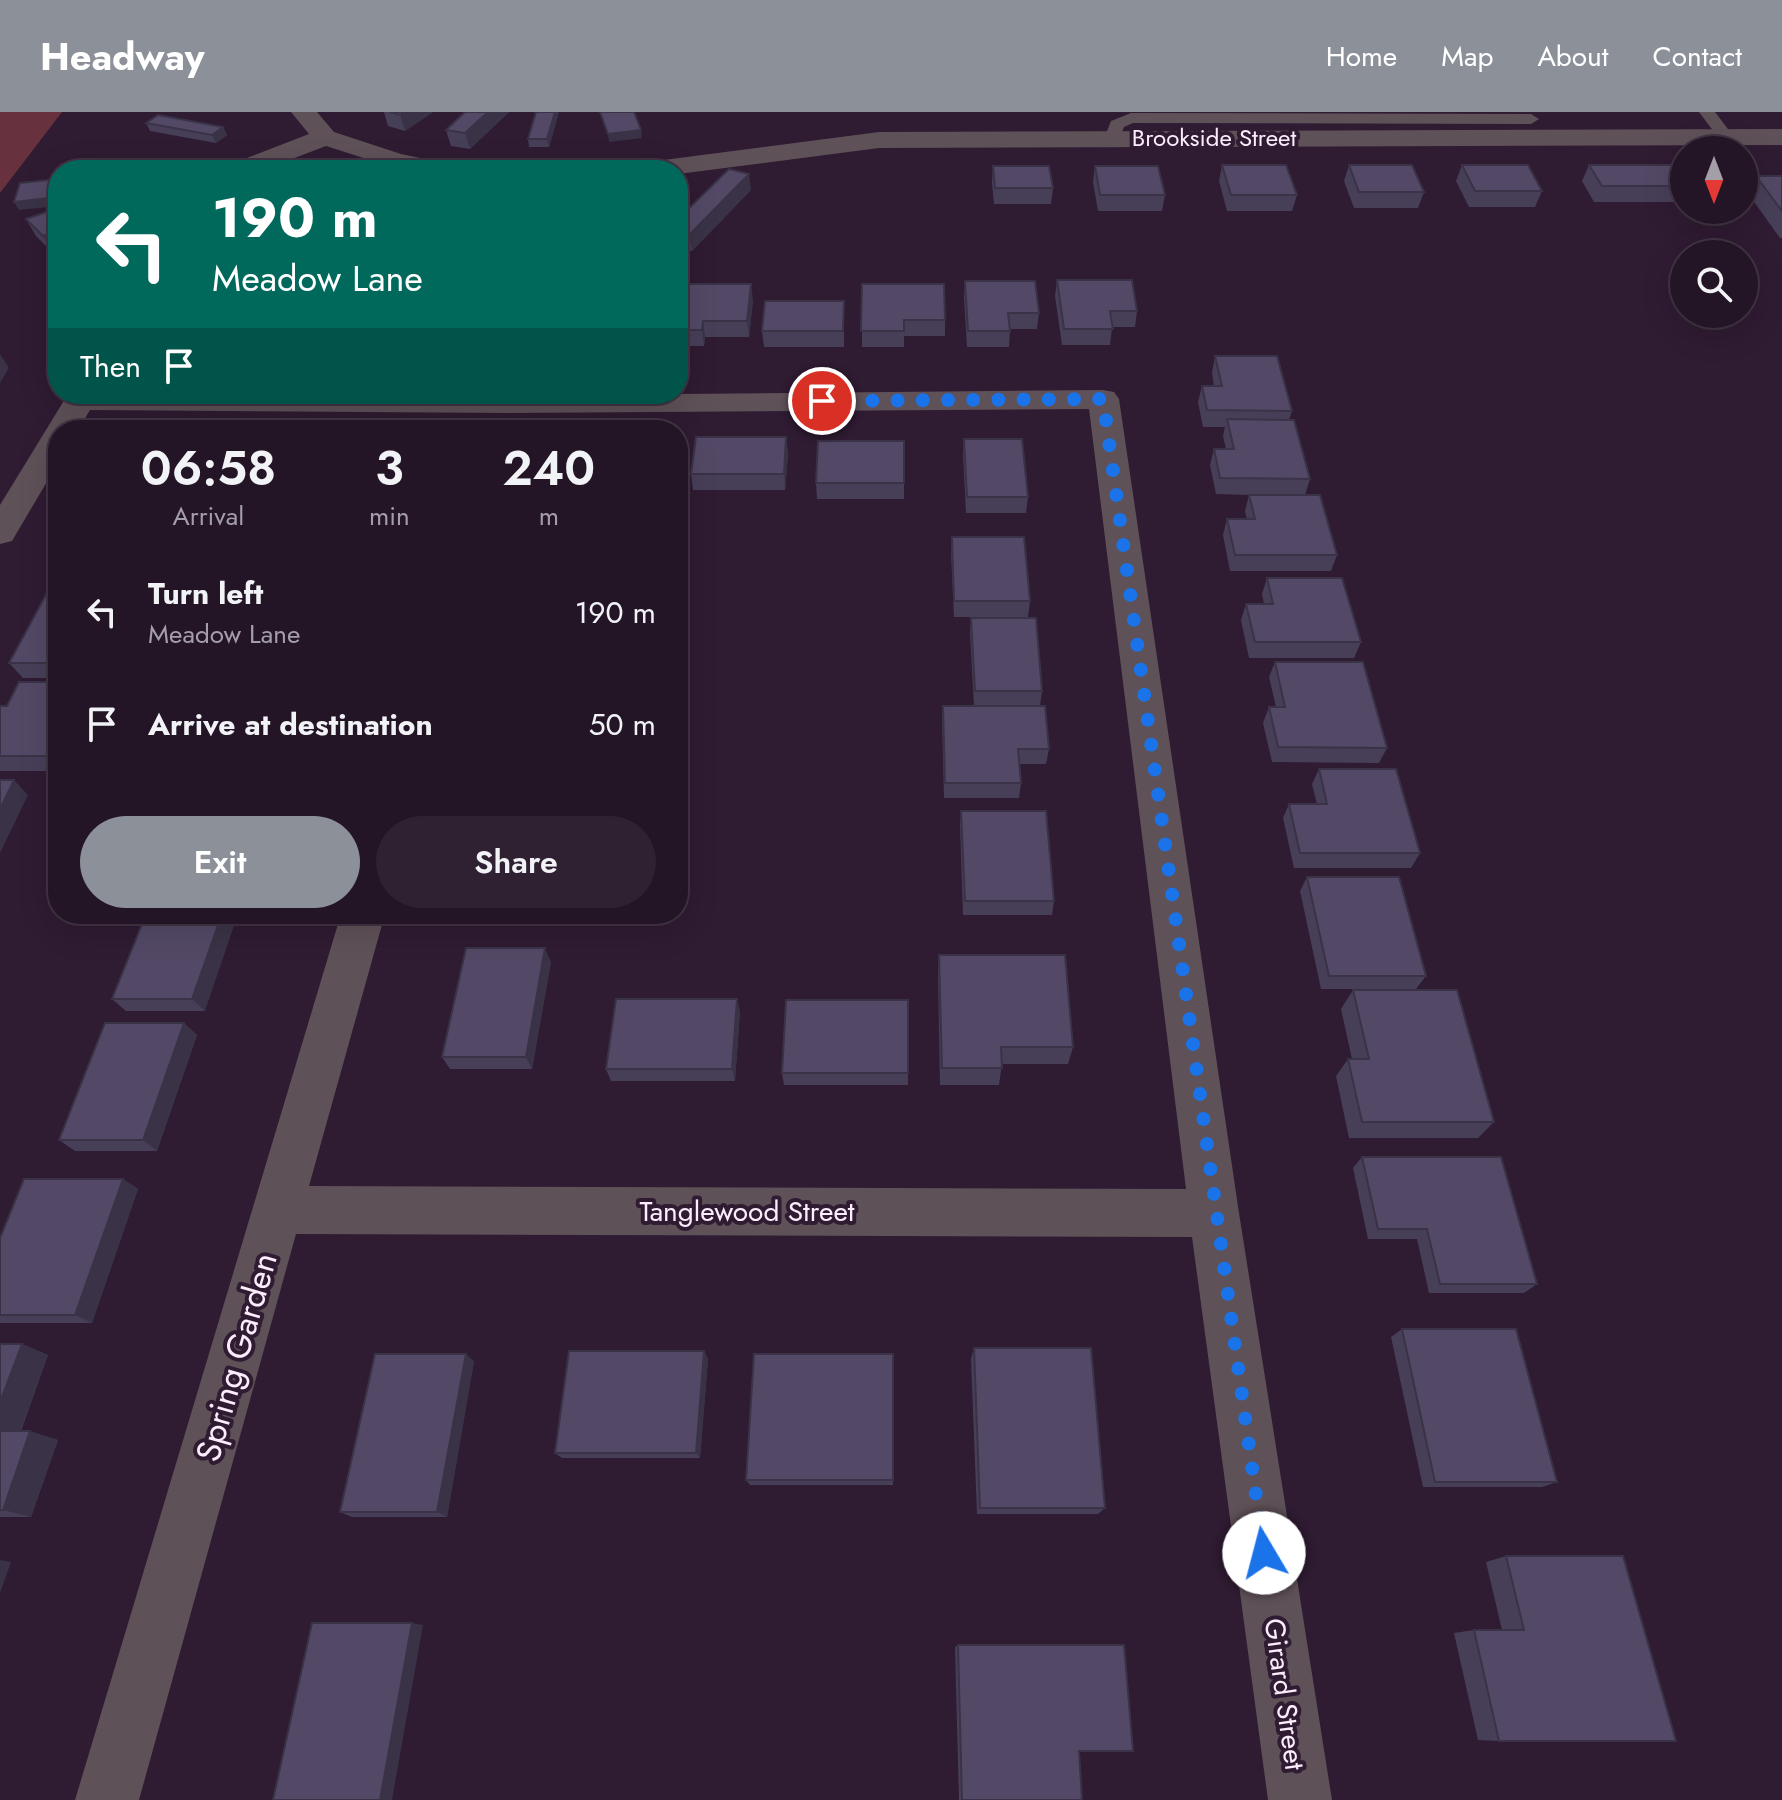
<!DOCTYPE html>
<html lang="en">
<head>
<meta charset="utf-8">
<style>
	body { margin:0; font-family:Jost,sans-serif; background:#2f2132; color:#f1f3f6; height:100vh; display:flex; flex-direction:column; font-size:30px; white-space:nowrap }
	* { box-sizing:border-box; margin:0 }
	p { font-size:26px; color:#a39ea7 }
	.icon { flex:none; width:44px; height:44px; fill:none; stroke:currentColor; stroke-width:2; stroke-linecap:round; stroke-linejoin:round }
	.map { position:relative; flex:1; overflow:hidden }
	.side { position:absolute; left:48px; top:308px; width:640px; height:504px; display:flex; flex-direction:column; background:#231426; border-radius:32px; box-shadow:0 8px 32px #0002,0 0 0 2px #403343 }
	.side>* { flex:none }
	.banner { position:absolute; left:48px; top:48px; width:640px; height:244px; border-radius:32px; box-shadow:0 8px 32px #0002,0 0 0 2px #403343; background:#00695c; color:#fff; overflow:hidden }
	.needle { width:52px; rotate:180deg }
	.tools { position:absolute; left:1670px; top:24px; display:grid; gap:16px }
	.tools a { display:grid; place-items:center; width:88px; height:88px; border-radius:50%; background:#231426; box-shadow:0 8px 32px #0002,0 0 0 2px #403343; font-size:40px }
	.pin { position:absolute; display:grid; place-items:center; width:68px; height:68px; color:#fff; margin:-34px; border:4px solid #fff; border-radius:50%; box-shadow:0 2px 8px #0007 }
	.me { position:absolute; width:88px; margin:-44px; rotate:352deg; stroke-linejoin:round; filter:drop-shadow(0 0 6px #0008) }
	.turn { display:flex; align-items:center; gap:28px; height:168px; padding:0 32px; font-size:36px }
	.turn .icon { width:104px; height:104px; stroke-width:2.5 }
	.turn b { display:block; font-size:56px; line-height:68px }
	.then { display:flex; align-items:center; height:76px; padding:0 32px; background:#0003; gap:16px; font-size:30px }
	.eta { display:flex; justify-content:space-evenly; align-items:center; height:136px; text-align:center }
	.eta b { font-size:48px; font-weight:600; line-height:56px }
	.action { display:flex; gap:16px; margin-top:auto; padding:16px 32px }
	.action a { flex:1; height:92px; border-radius:48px; background:#8c9099; color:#fff; font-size:32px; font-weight:600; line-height:92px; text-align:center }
	.action a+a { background:#2f2132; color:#f1f3f6 }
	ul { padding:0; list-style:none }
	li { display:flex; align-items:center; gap:24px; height:112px; padding:0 32px }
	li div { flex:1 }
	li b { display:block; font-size:30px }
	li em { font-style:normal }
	header { display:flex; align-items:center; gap:48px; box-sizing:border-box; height:112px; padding:0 40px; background:#8c9099; color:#fff }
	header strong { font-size:38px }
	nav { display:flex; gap:44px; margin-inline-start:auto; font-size:28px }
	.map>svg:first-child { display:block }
	.green { fill:#67323e }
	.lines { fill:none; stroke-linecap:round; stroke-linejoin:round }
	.lane { fill:#5f5158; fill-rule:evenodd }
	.street { fill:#5f5158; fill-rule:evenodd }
	.wall { fill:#473f58 }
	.shaded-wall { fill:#3a3347 }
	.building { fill:#534966; stroke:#3a3347; stroke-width:2 }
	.route { stroke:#1a73e8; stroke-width:14; stroke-dasharray:0 25.2 }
	.labels { text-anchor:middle; stroke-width:8; stroke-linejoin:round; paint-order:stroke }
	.far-street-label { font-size:24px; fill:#fbedfc; stroke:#2f1b32 }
	.street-label { font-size:28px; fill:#fbedfc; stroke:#2f1b32 }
	.near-street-label { font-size:34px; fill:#fbedfc; stroke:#2f1b32 }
</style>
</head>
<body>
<header>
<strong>Headway</strong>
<nav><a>Home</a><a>Map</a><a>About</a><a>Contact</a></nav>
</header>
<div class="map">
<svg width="1782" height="1688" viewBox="0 0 1782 1688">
	<rect width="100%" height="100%" fill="#2f1b32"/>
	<path class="green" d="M0 0H62L0 81Z"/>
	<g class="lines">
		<path class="lane" d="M1699 0H1715L1734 25 1732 28H1720Z
			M1131 1 1531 2 1539 7 1531 12 1133 11 1124 15 1118 30H1106L1104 27 1111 9Z"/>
		<path class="street" d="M291 0H317L334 20 401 42 449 52 453 58H401L326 34 263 58H227L231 52 309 22Z
			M1782 17V33L879 36 678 62V58H635L639 52 648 50 879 20Z
			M1103 278 1114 280 1119 287 1239 1101 1332 1688H1268L1192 1125 296 1122 139 1688H75L341 802H385L309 1074 1186 1077 1089 297 509 301 90 298 78 318H58V351L12 429 0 432V393L68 282H678Z"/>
	</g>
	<path class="wall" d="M384 0H433L405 19 388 14Z
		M465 0H509L470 37 451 34 446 18Z
		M559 0 549 35H529L528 27Z
		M146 11 223 15 227 23 216 31 150 19Z
		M1222 53 1297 83 1292 99H1227L1219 69Z
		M1349 53 1424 80 1418 96H1354L1344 69Z
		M1462 53 1542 79 1535 95H1469L1456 69Z
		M1589 53H1684V90H1594L1582 69Z
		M993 54 1053 76 1051 92H994L992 70Z
		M1095 54 1165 83 1162 99H1098L1093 70Z
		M1756 64H1782V126H1780L1747 80Z
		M751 78 692 139 678 136V107Z
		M58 96V138L52 140 36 124 26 107Z
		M1057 168 1137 199 1135 215H1112L1110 233H1062L1055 184Z
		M965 169 1039 201 1037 217H1010L1009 235H967L964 186Z
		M678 172 753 188 749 225H705L704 234H678Z
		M862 172 945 208V224H904V235H862Z
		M844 189V235H764L762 219Z
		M1215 244 1292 299 1289 308 1310 367 1305 383 1337 443 1331 459H1230L1223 423 1227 407H1247L1245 399 1249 383 1216 382 1210 353 1214 337H1226L1223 324 1225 315H1203L1198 290 1202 274H1214L1212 261Z
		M786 325 788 342 785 378H693L691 362Z
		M964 327 1028 385 1026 401H966L963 343Z
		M904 329V387H817L816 371Z
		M952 425 1030 489 1028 505H954L951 441Z
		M1267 466 1361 530 1354 546H1249L1241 508 1246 492H1264L1262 482Z
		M58 479V566H23L9 551Z
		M971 506 1042 579 1040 594 1049 637 1046 652H1019L1021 671 1019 686H944L942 609 943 594H974L970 522Z
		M1275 550 1387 636 1379 651 1272 650 1263 611 1269 595H1276L1269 565Z
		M58 570V659H0V594H7Z
		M1319 657 1420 741 1411 756H1294L1283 706 1289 692H1317L1312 672Z
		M961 699 1054 789 1052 803H963L960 713Z
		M1307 765 1426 864 1416 877H1321L1300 779Z
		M146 802 205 899H126L112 887Z
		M939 843 1073 935 1068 952H1002L999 973H940L938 863Z
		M551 850 532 957H450L442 945Z
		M1353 878 1494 1010 1478 1026H1349L1336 964 1348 947H1352L1341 897Z
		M908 888V973H784L782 961Z
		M740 899 735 969H611L606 957Z
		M184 911 197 923 157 1039H75L59 1028Z
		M1362 1045 1537 1172 1524 1181H1429L1417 1127H1368L1353 1056Z
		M123 1067 138 1077 92 1211H0V1126Z
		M1402 1217 1557 1370 1542 1375H1423L1391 1225Z
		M0 1232H22L48 1243 21 1319 58 1328 31 1405H0Z
		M974 1236 1105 1396 1098 1402H977L971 1247Z
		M704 1239 708 1247 700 1346H562L555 1341Z
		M893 1242V1373H750L746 1368Z
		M474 1249 447 1405H352L340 1400Z
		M1506 1444H1623L1499 1629 1478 1628 1454 1521 1474 1518H1502L1486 1450Z
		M958 1533 1079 1639 1082 1688H959L955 1535Z"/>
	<path class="shaded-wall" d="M405 0H433L405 19 400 3Z
		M488 0H509L470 37 465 21Z
		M555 0H559L549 35 547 27Z
		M223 15 227 23 216 31 212 23Z
		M641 18 642 26 609 30 608 22Z
		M749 62 751 78 692 139 689 123Z
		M58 85V94L19 98 14 90Z
		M58 118V138L52 140 43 124Z
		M751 172 753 188 749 225 747 209Z
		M703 209 705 225 704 234 702 218Z
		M0 242 9 256 0 271Z
		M786 325 788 342 785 378 784 362Z
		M14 668 28 683 0 741V697Z
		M222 802H238L205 899 192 887Z
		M545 836 551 850 532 957 526 945Z
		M737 887 740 899 735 969 732 957Z
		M184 911 197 923 157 1039 143 1028Z
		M123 1067 138 1077 92 1211 75 1203Z
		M22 1232 48 1243 17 1328 0 1323V1290Z
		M704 1239 708 1247 700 1346 696 1341Z
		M466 1242 474 1249 447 1405 437 1400Z
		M30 1319 58 1328 31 1405 3 1398Z
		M0 1448 11 1450 0 1481Z
		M412 1511 423 1513 392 1688H380Z"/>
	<path class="building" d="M390 0H405L400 3Z
		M465 0H488L465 21 446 18Z
		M536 0H555L547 27H528Z
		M600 0H634L641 18 608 22Z
		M158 3 223 15 212 23 146 11Z
		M297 51 311 58H284Z
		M1222 53H1286L1297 83H1231Z
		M1349 53H1412L1424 80H1359Z
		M1462 53H1528L1542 79H1475Z
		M1589 53H1684V74H1602Z
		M993 54H1049L1053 76H995Z
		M1095 54H1158L1165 83H1100Z
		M729 57 749 62 689 123 678 120V107Z
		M1756 64H1782V99Z
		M58 67V85L14 90 20 71Z
		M58 96V118L43 124 26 107Z
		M1057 168H1132L1137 199H1110L1113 217H1064Z
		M965 169H1035L1039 201H1008L1010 219H968Z
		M678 172H751L747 209H703L702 218H678Z
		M862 172H944L945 208H904V219H861Z
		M765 189H844L843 219H762Z
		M1215 244H1277L1292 299 1207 298 1202 274H1222Z
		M1227 307 1294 308 1310 367 1220 366 1214 337H1234Z
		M696 325H786L784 362H691Z
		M964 327H1022L1028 385H967Z
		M818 329H904V371H816Z
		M1249 383H1320L1337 443H1235L1227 407H1255Z
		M952 425H1024L1030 489H954Z
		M1267 466H1342L1361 530H1255L1246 492H1273Z
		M48 479H58V551H9Z
		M971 506H1036L1042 579H975Z
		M1275 550H1363L1387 636 1278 635 1269 595H1285Z
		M19 570H58V644H0V594H7Z
		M943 594H1045L1049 637H1018L1021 671H945Z
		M1319 657H1396L1420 741H1300L1289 692H1327Z
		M0 668H14L0 697Z
		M961 699H1046L1054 789H965Z
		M1307 765H1399L1426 864H1329Z
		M146 802H222L192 887H112Z
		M466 836H545L526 945H442Z
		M939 843H1065L1073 935H1001L1002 956H942Z
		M1353 878H1457L1494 1010H1362L1348 947H1369Z
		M616 887H737L732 957H606Z
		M786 888H908V961H782Z
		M105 911H184L143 1028H59Z
		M1362 1045H1501L1537 1172H1440L1427 1117H1378Z
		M24 1067H123L75 1203H0V1126Z
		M1402 1217H1516L1557 1370H1435Z
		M0 1232H22L0 1290Z
		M974 1236H1091L1105 1396H980Z
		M569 1239H704L696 1341H555Z
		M375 1242H466L437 1400H340Z
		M754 1242H893V1368H746Z
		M0 1319H30L3 1398H0Z
		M1506 1444H1623L1676 1629H1499L1474 1518H1524Z
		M312 1511H412L380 1688H273Z
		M958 1533H1124L1133 1639H1079L1082 1688H962Z"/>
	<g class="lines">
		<path class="route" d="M822 289 1103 287 1264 1441"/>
	</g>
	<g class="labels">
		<g class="far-street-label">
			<text x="1214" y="34">Brookside Street</text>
		</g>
		<g class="street-label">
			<text x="747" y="1109">Tanglewood Street</text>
			<text transform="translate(1285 1582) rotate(82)" y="10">Girard Street</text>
		</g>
		<g class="near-street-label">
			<text transform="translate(236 1245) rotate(-74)" y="12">Spring Garden</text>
		</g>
	</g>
</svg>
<div class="tools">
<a><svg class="needle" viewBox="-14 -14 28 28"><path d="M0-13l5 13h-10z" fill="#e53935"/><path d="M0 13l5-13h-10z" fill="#a39ea7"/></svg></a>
<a><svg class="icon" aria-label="search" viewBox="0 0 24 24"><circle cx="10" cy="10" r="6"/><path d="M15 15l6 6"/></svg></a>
</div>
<div class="pin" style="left:822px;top:289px;background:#d93025"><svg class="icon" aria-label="arrive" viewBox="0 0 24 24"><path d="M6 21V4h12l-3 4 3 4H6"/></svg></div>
<svg class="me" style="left:1264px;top:1441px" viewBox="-20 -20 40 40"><circle r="19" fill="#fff"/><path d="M0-13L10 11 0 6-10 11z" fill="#1a73e8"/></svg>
<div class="banner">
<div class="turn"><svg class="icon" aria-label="left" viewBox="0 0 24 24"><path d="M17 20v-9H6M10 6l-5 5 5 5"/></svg><div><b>190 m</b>Meadow Lane</div></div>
<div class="then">Then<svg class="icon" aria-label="arrive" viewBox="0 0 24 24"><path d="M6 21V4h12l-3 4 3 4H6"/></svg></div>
</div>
<section class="side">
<div class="eta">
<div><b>06:58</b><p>Arrival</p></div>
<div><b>3</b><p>min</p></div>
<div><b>240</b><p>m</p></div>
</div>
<ul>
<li><svg class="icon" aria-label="left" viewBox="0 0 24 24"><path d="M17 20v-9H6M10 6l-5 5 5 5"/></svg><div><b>Turn left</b><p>Meadow Lane</p></div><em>190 m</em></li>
<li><svg class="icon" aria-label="arrive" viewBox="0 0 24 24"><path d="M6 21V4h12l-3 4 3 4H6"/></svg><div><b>Arrive at destination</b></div><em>50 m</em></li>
</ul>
<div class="action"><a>Exit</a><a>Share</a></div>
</section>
</div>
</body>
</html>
